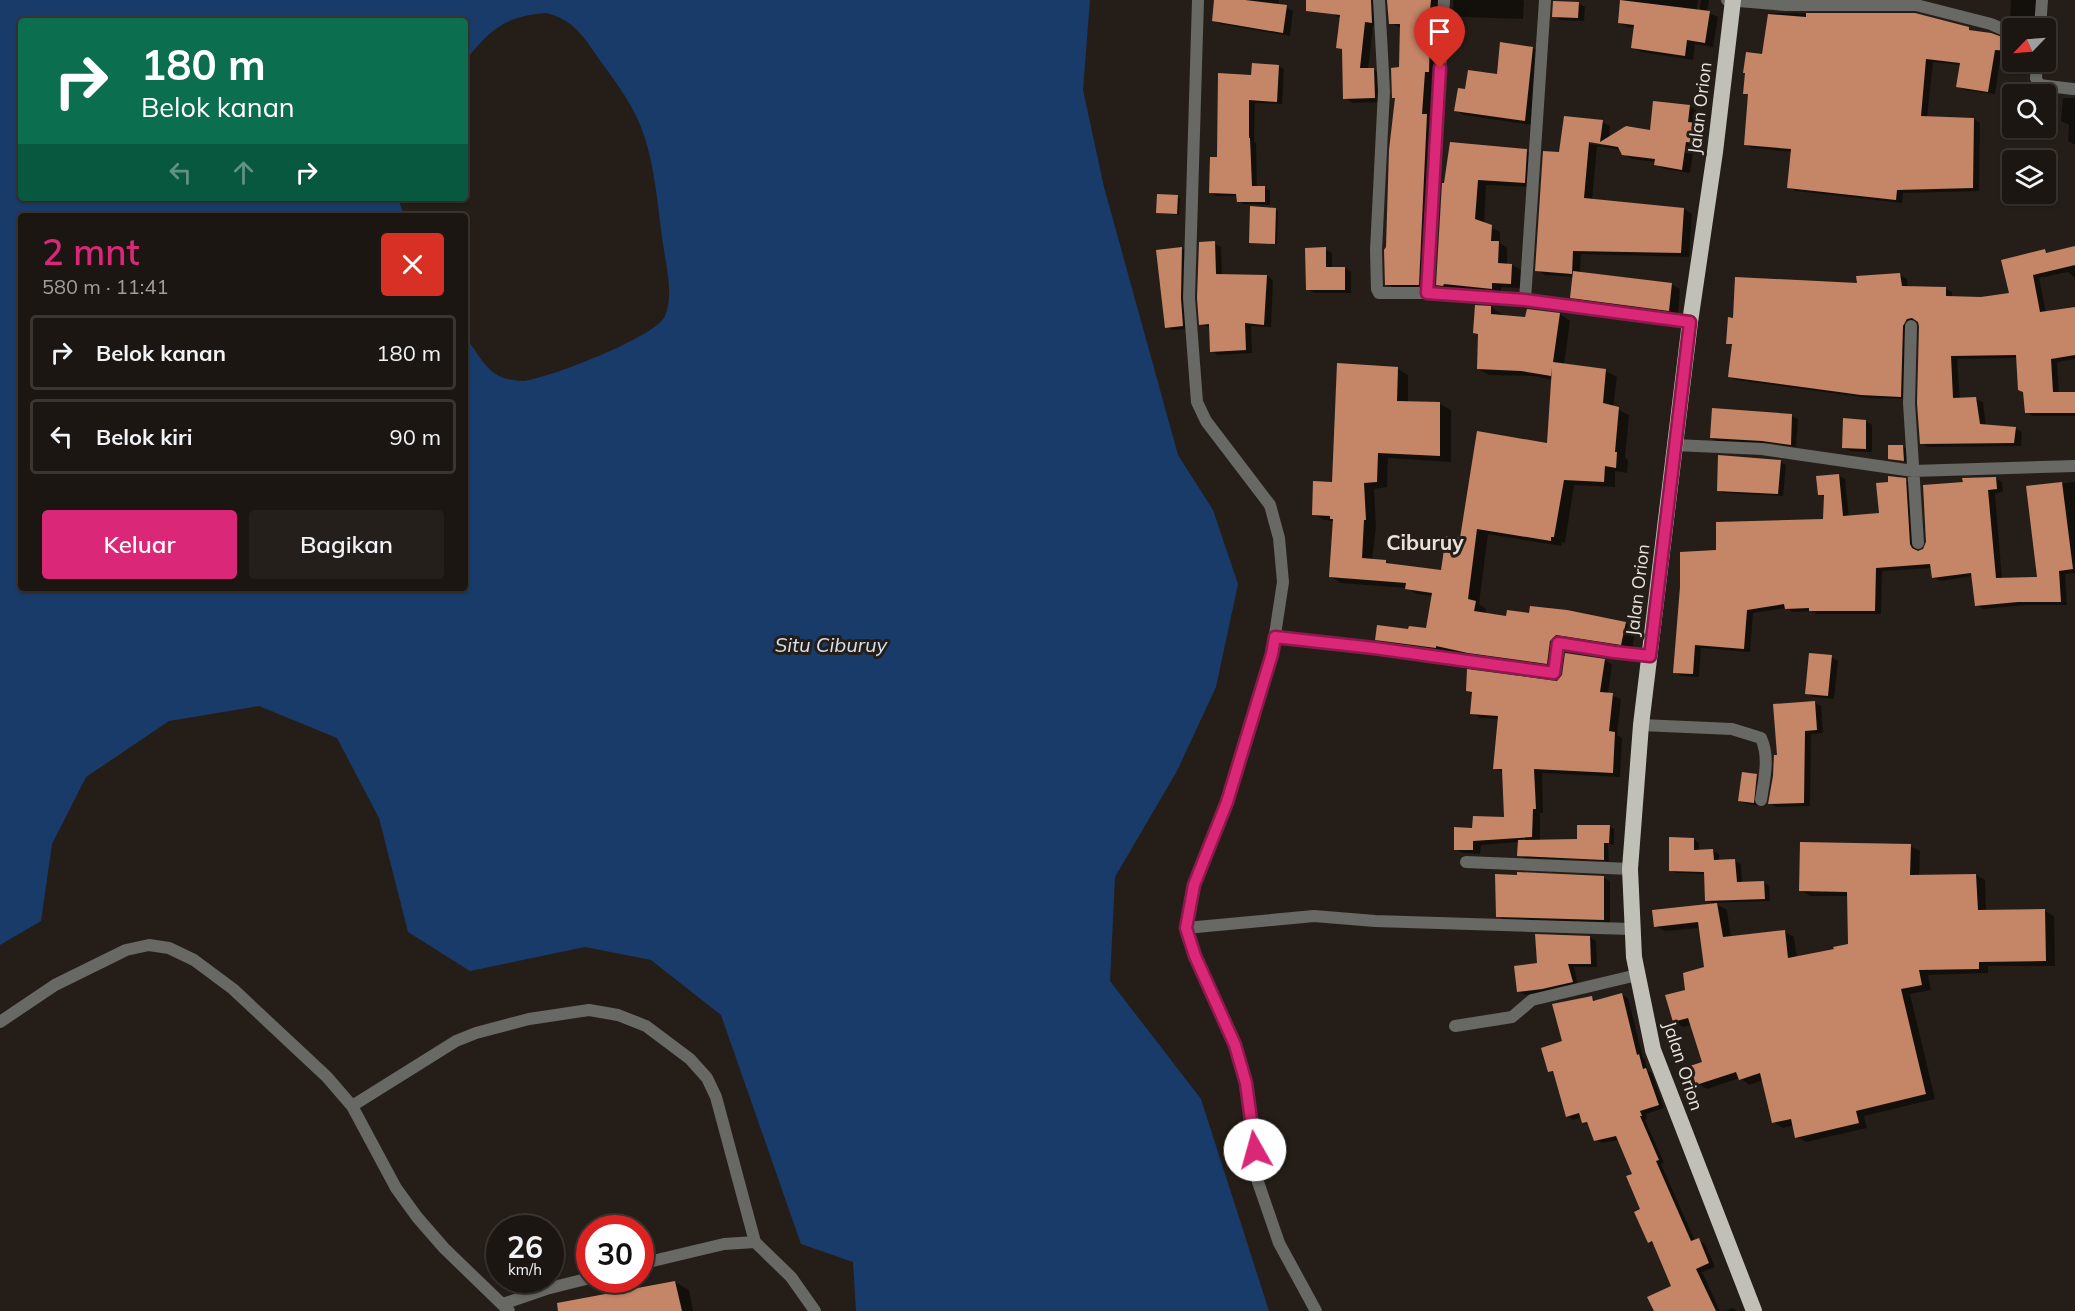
<!DOCTYPE html>
<html lang="id">
<head>
<meta charset="utf-8">
<style>
	body { margin:0; font-family:Mulish,sans-serif; background:#251f1b; color:#f1f3f6; height:100vh; display:flex; flex-direction:column; font-size:22px; white-space:nowrap }
	* { box-sizing:border-box; margin:0 }
	p { font-size:20px; color:#a09f9f }
	.icon { flex:none; width:33px; height:33px; fill:none; stroke:currentColor; stroke-width:2; stroke-linecap:round; stroke-linejoin:round }
	.map { position:relative; flex:1; overflow:hidden }
	.drawer { position:absolute; left:18px; top:213px; width:450px; height:378px; display:flex; flex-direction:column; background:#1c1612; border-radius:6px; box-shadow:0 2px 4px #0004,0 0 0 2px #3a3532 }
	.drawer>* { flex:none }
	.hud { position:absolute; left:18px; top:18px; width:450px; height:183px; border-radius:6px; box-shadow:0 2px 4px #0004,0 0 0 2px #3a3532; background:#0b6e4f; color:#fff; overflow:hidden }
	.needle { width:39px; rotate:245deg }
	.fabs { position:absolute; left:2002px; top:18px; display:grid; gap:12px }
	.fabs a { display:grid; place-items:center; width:54px; height:54px; border-radius:6px; background:#1c1612; box-shadow:0 2px 4px #0004,0 0 0 2px #3a3532; font-size:30px }
	.speed { position:absolute; left:486px; top:1215px; display:flex; gap:12px; font-size:30px; font-weight:700; text-align:center }
	.speed>* { display:grid; place-content:center; width:78px; height:78px; border-radius:50%; background:#1c1612; box-shadow:0 2px 4px #0004,0 0 0 2px #3a3532; line-height:1 }
	.speed small { font-size:15px; font-weight:400 }
	.speed .limit { border:9px solid #d22; background:#fff; color:#111 }
	.pin { position:absolute; display:grid; place-items:center; width:51px; height:51px; color:#fff; margin:-62px -26px; border-radius:50% 50% 50% 0; rotate:-45deg; box-shadow:0 0 6px #0007 }
	.pin .icon { rotate:45deg }
	.me { position:absolute; width:66px; margin:-33px; rotate:353deg; stroke-linejoin:round; filter:drop-shadow(0 0 4px #0008) }
	.turn { display:flex; align-items:center; gap:21px; height:126px; padding:0 24px; font-size:27px }
	.turn .icon { width:78px; height:78px; stroke-width:2.5 }
	.turn b { display:block; font-size:42px; line-height:51px }
	.lanes { display:flex; align-items:center; height:57px; padding:0 24px; background:#0003; justify-content:center; gap:30px; direction:ltr }
	.lanes .off { opacity:.35 }
	.round { display:grid; place-items:center; flex:none; width:63px; height:63px; border-radius:6px; background:#251f1b }
	.head { display:flex; align-items:center; justify-content:space-between; height:102px; padding:0 24px }
	h1 { font-size:36px; font-weight:600; line-height:45px; color:#db2777 }
	.cta { display:flex; gap:12px; margin-top:auto; padding:12px 24px }
	.cta a { flex:1; height:69px; border-radius:6px; background:#db2777; color:#fff; font-size:24px; font-weight:600; line-height:69px; text-align:center }
	.cta a+a { background:#251f1b; color:#f1f3f6 }
	ul { padding:0; list-style:none }
	li { display:flex; align-items:center; gap:18px; height:75px; margin:0 12px 9px; padding:0 12px; border:3px solid #3a3532; border-radius:6px }
	li div { flex:1 }
	li b { display:block; font-size:22px }
	li em { font-style:normal }
	.map>svg:first-child { display:block }
	.water { fill:#183b69; fill-rule:evenodd }
	.shadow { fill:#0007; fill-rule:evenodd }
	.building { fill:#c58567 }
	.lines { fill:none; stroke-linecap:round; stroke-linejoin:round }
	.minor { stroke:#686864; stroke-width:12 }
	.trunk { stroke:#c0c0b6; stroke-width:16 }
	.route-casing { stroke:#8e194d; stroke-width:15 }
	.route { stroke:#db2777; stroke-width:10 }
	.labels { text-anchor:middle; stroke-width:6; stroke-linejoin:round; paint-order:stroke }
	.street-label { font-size:18px; fill:#e7e3de; stroke:#251e18 }
	.water-label { font-size:20px; font-style:italic; fill:#d6e1f1; stroke:#251e18 }
	.quarter-label { font-size:21px; font-weight:bold; fill:#eae1d8; stroke:#251e18 }
</style>
</head>
<body>
<div class="map">
<svg width="2075" height="1311" viewBox="0 0 2075 1311">
	<rect width="100%" height="100%" fill="#251e18"/>
	<path class="water" d="M0 0H1090L1083 90 1104 187 1178 455 1213 510 1238 584 1216 687 1177 771 1115 877 1110 981 1201 1099 1269 1311H856L853 1262 801 1244 721 1015 651 960 585 947 470 971 408 932 379 818 337 738 259 706 169 721 86 777 52 844 41 921 0 945ZM546 13C574 20 583 36 599 59 613 78 628 98 638 120 655 158 657 203 663 244 666 265 674 295 665 316 656 337 547 379 523 381 517 381 506 379 501 377 485 370 475 349 465 336V588H21V216H404L398 198H21V21H465V61C490 30 505 16 546 13Z"/>
	<path class="shadow" d="M1216 0H1279L1278 6 1286 7 1293 11 1290 36 1220 24 1213 20Z
		M1332 0H1381L1380 26H1373L1368 70H1374L1382 74 1383 102 1353 103 1345 98 1344 50 1338 47 1341 18 1330 13Z
		M1388 0H1446L1437 76 1433 75 1430 117 1435 121 1427 289H1395L1387 284 1396 99 1393 97 1400 69 1401 28 1390 23Z
		M1453 0H1522L1524 1 1523 19 1461 17 1453 12Z
		M1622 0H1698L1696 16H1699L1701 0H1709L1707 12 1718 17 1713 47 1695 44 1693 60 1641 52 1632 47 1635 28 1628 27 1620 23Z
		M2011 0H2040L2038 28H2023L2021 24 2010 20Z
		M1579 4 1585 7 1584 21 1560 20 1554 16Z
		M1769 13 1915 15 2002 39 2013 38V54L2001 53 1995 94 1964 90 1958 86 1961 65 1933 62 1927 118 1974 119 1980 123 1979 191 1903 193 1902 203 1795 191 1788 187 1792 152 1752 148 1745 144 1749 95 1745 93 1763 56Z
		M2046 43 2051 46V55H2046Z
		M1502 44 1533 48 1542 53 1533 125 1464 115 1456 110 1466 91 1498 76Z
		M1278 66 1284 69 1282 104 1255 103 1254 142 1256 143 1257 187 1265 188 1270 191V205L1244 204 1238 201V196H1216L1211 192 1218 158 1252 76Z
		M2063 98H2075V145L2068 141 2069 125 2061 121Z
		M1689 106 1697 111 1696 124 1705 130 1703 147 1694 146 1690 173 1664 169 1656 164V162L1632 159 1623 154 1621 150 1597 146 1592 200 1684 209 1692 214 1689 257 1581 254 1580 274 1671 284 1680 289 1678 315 1581 302 1571 297 1574 277 1545 275 1537 270 1561 154 1602 122 1610 126 1609 139 1651 132ZM1582 140 1603 143 1607 146 1582 143Z
		M1526 151 1535 156 1533 187 1486 185 1484 224 1500 232V243L1507 248V265H1512L1521 270 1520 288 1501 287V293L1452 288V290H1446L1437 285 1443 184Z
		M1177 197 1180 198 1179 215 1158 213Z
		M1275 209 1278 211 1277 244 1250 242Z
		M1214 243 1221 247 1222 276H1267L1273 280 1271 327 1251 326 1252 353 1218 355 1212 351 1211 328 1201 324Z
		M2075 247V278L2068 272 2039 278 2046 313 2075 309V359L2057 362 2059 394H2075V416H2033L2026 412 2018 358 1957 359 1960 399H1976L1983 402 1986 426 2015 428 2022 432 2021 446 1928 447 1921 443 1919 321 1913 322 1907 399 1869 398 1736 380 1729 377 1733 346 1728 343 1735 319 1858 284 1900 275 1907 279 1908 287 1946 289 1952 292V297L1981 298 2011 294 2045 251 2049 254Z
		M1182 248 1187 251 1188 329 1172 330 1167 327 1157 251Z
		M1325 249 1332 253V268H1345L1351 272V293H1314L1307 289Z
		M1491 307 1502 314 1501 316 1527 319 1560 314 1570 321 1564 365 1606 371 1617 377 1613 407 1629 415 1625 458 1628 460 1627 473 1615 471V487L1574 485 1565 543 1562 542 1561 546 1488 534 1479 604 1486 609 1485 615 1508 618 1625 623 1636 629 1632 650 1560 648 1557 669 1480 658 1447 651 1446 653 1387 645 1376 639 1410 631 1428 630 1433 596 1417 594 1407 588 1341 583 1330 576 1334 521 1324 520 1313 514 1333 483 1398 369 1408 375V403L1440 404 1451 410V462L1388 458 1387 487 1374 489 1376 526 1372 560 1386 561 1393 565 1442 572 1461 540 1549 445 1553 380 1533 376 1489 375 1478 369 1480 336 1475 333Z
		M1792 416 1798 419 1796 447 1770 443 1717 441 1711 438Z
		M1866 421 1872 425V452L1850 451 1844 448Z
		M1903 447 1906 448 1907 462 1889 458Z
		M1720 457 1781 462 1786 465 1783 496 1723 493 1718 490Z
		M1838 475 1845 479 1849 517 1881 515 1905 480 1912 484 1916 549 1919 553 1926 548 1964 483 1996 478 2002 482 2003 492 1995 493 2002 580 2039 578 2028 487 2075 482V573L2065 574 2067 605H2026L1983 609 1977 605 1973 576 1940 581 1933 577 1932 568 1882 571 1881 614H1817L1812 611 1793 612 1787 608 1753 613 1750 652 1701 648 1699 677 1681 676 1675 672 1718 552 1825 521V497L1819 494Z
		M1831 657 1838 661 1834 699 1813 697 1807 693Z
		M1605 660 1612 665 1608 694 1621 699 1617 735 1622 738 1620 777 1542 773 1543 813H1540V841H1579L1609 826 1614 829V845L1608 844 1609 861 1524 858 1519 855V842L1481 845 1480 854 1463 853 1455 849 1474 829 1505 819 1503 772 1494 768 1499 719 1480 718 1472 713 1473 694 1467 691 1554 683Z
		M1815 703 1821 706 1823 733 1811 734 1810 806 1776 807 1770 803Z
		M1756 775 1763 779 1760 806 1746 804 1739 800Z
		M1694 839 1699 843V851H1713L1719 854V861H1735L1741 864 1742 884 1764 883 1769 886 1770 901 1715 903 1727 910 1731 937 1784 931 1794 937 1797 958 1836 951 1850 945 1848 896H1810L1801 890 1910 846 1920 851 1919 877 1976 875 1985 880 1986 911H2045L2054 916 2055 966H1988V973L1928 975 1931 990 1910 994 1935 1099 1864 1116 1867 1128 1806 1142 1797 1137 1794 1125 1783 1128 1773 1122 1763 1080 1749 1085 1740 1078 1707 1089 1698 1084 1704 1062 1691 1025 1683 1027 1674 1021 1686 991 1706 968 1700 928 1665 931 1655 926 1715 905 1706 900 1705 874 1676 873 1670 870Z
		M1603 878 1610 881V923L1504 919 1497 916Z
		M1590 937 1596 941 1597 967H1574L1578 985 1550 992 1525 995 1518 991 1538 965Z
		M1621 994 1628 998 1643 1058 1645 1060 1648 1071 1652 1073 1664 1108 1646 1114 1647 1119 1645 1120 1664 1163 1661 1164 1695 1241 1698 1240 1705 1244 1715 1267 1702 1272 1720 1311H1656L1673 1287 1656 1246 1649 1242 1634 1174 1619 1140 1602 1143 1596 1140 1590 1126 1583 1122 1581 1117 1573 1120 1567 1116 1555 1074 1550 1071 1564 1042 1592 998 1597 1001Z
		M675 1282 689 1290 693 1311H581Z
		M1732 1308 1738 1311H1725Z"/>
	<path class="building" d="M1214 0H1245L1287 5 1283 33 1212 21Z
		M1306 0H1371L1372 23 1365 22 1360 68H1374L1375 98 1343 99 1342 49 1336 48 1340 15 1306 11Z
		M1387 0H1431L1428 33H1430L1429 72H1425L1422 114H1427L1419 285H1385L1384 250 1386 247 1389 150 1395 98H1392L1391 68 1399 67 1400 24H1389Z
		M1620 0 1710 11 1705 43 1687 40 1685 56 1631 48 1634 25 1618 23Z
		M1553 1 1579 2 1578 18 1552 17Z
		M1806 13H1915L1969 27V30L1991 33 2002 37H2013V51L1995 50 1988 92 1956 87 1960 63 1926 59 1921 116 1974 118 1973 188 1897 190 1896 200 1787 188 1791 149 1744 145 1748 94H1743L1745 73H1743L1746 52 1762 54 1768 14 1806 17Z
		M1500 42 1533 47 1525 121 1454 111 1458 88 1465 89 1468 70 1497 74Z
		M1252 63 1279 65 1277 102 1249 100V138H1250L1252 186H1265V202H1237L1236 194 1209 193 1210 157H1217L1218 73 1251 75Z
		M1653 101 1690 105 1688 122 1697 123 1695 143 1686 142 1682 170 1654 165 1655 159 1622 155 1618 147 1589 142 1584 198 1684 208 1681 253 1573 251 1572 274 1535 271 1543 151 1559 152 1564 116 1603 120 1600 142 1626 126 1650 130Z
		M1450 142 1527 149 1525 183 1478 180 1475 219 1492 225 1491 241H1499L1498 263 1512 264 1511 284 1492 283V289L1444 284 1443 286 1436 285 1442 183H1444Z
		M1157 194 1178 195 1177 214 1156 213Z
		M1250 206 1276 208 1275 244 1249 243Z
		M1215 241 1216 274 1267 275 1264 325 1245 323 1246 350 1210 352 1209 324 1199 325 1197 298 1199 242Z
		M2075 246V265L2033 275 2040 312 2075 307V355L2051 359 2053 392H2075V413H2025L2023 392 2018 390 2016 355 1951 356 1953 398 1976 397 1980 424 2016 427 2014 443 1920 444 1917 403 1919 326 1918 322 1912 318 1907 319 1903 326 1901 397 1861 395 1728 377 1732 344H1726L1728 317 1733 318 1735 277 1857 283 1856 276 1900 273 1902 286 1946 287V296L1981 297 2009 293 2001 260 2045 249 2046 253Z
		M1182 247 1181 298 1183 326 1165 328 1156 250Z
		M1326 247V267H1345V290H1306L1305 248Z
		M1573 271 1672 283 1669 311 1570 298Z
		M1475 305 1491 306V314L1525 317 1527 309 1560 313 1553 362 1606 369 1603 403 1619 407 1615 452H1617L1616 468 1605 466 1604 482 1564 480 1554 537H1551V541L1477 529 1468 599 1476 601 1474 611 1506 616 1507 610 1529 613 1530 606 1567 610 1626 622 1621 645 1556 635 1550 641 1547 664 1468 653 1436 646V648L1375 640 1377 625 1408 629 1409 626 1426 628 1432 593 1405 589 1406 583 1329 577 1333 519H1330V516L1312 515 1313 481 1332 482 1337 363 1398 367 1397 401 1440 402V456L1378 453 1377 482 1364 483 1366 520H1364L1362 558 1386 560V563L1441 570 1446 536 1460 538 1477 431 1547 443 1552 367 1551 376 1521 371 1477 369 1478 334 1473 333Z
		M1712 408 1792 414 1791 445 1762 441 1710 438Z
		M1843 418 1866 420V449L1842 448Z
		M1888 445H1903L1904 461 1888 459Z
		M1718 455 1781 460 1778 494 1717 491Z
		M1839 474 1843 516 1879 513 1876 483 1888 482V476L1906 478 1910 544 1912 548 1918 551 1923 549 1926 542 1923 485 1963 482 1962 478 1996 477 1997 489 1988 490 1996 578 2037 577 2026 486 2062 482 2073 569 2059 571 2061 602H2018L1975 606 1971 573 1932 578 1930 564 1876 568 1875 611H1809V608L1785 609 1784 604 1747 610 1744 649 1695 645 1693 674 1673 673 1680 587V552L1716 550V522L1823 519 1824 495H1818L1816 476Z
		M1565 653 1605 659 1600 692 1613 693 1609 731 1615 732 1613 773 1534 769 1536 809H1533L1532 837 1473 841V850H1454V827L1472 828 1473 816 1504 817 1502 769H1493L1498 716 1470 714 1472 692 1466 691 1467 669 1557 681 1562 675Z
		M1809 653 1832 655 1828 696 1805 694Z
		M1815 701 1817 730 1805 731 1804 803 1768 804 1773 776 1774 755H1777L1773 704Z
		M1742 772 1757 774 1754 803 1738 801Z
		M1577 825H1610L1609 843H1604V860L1517 856 1518 840 1577 839Z
		M1669 837 1694 838V850L1713 849 1714 860 1735 859 1737 882 1764 881 1765 899 1705 901 1704 872 1669 871Z
		M1800 842 1911 844 1910 875 1976 874 1978 910 2045 909 2046 961 1979 962V969L1919 970 1922 985 1901 989 1926 1094 1856 1111 1859 1123 1795 1138 1791 1119 1772 1123 1760 1073 1739 1080 1736 1072 1696 1085 1690 1066 1702 1062 1688 1018 1673 1022 1665 995 1685 990 1683 973 1704 967 1698 922 1654 927 1652 910 1717 903 1723 937 1785 930 1788 958 1834 949 1833 947 1848 944 1847 892 1799 891Z
		M1517 872 1604 876V920L1496 917 1495 874 1517 875Z
		M1535 934 1590 936 1591 964H1568L1573 982 1542 989 1517 992 1514 966 1537 963Z
		M1622 993 1637 1055 1639 1054 1643 1069 1646 1068 1659 1105 1640 1111 1642 1116H1640L1659 1160 1656 1161 1691 1241 1699 1238 1709 1263 1696 1269 1716 1311H1654L1647 1297 1671 1286 1652 1241 1648 1243 1634 1212 1640 1209 1626 1176 1632 1174 1616 1136 1594 1141 1587 1122 1582 1123 1579 1113 1566 1117 1553 1071 1548 1072 1541 1048 1562 1041 1552 1004 1592 996 1593 1001Z
		M675 1281 682 1311H558L557 1303Z"/>
	<g class="lines">
		<path class="minor" d="M1198 0 1189 298 1197 402 1206 421 1270 505 1279 538 1283 582 1272 654 1227 802 1194 885 1186 928 1195 956 1235 1045 1246 1083 1258 1182 1279 1243 1316 1311
			M1379 0 1384 91 1376 250 1377 289 1379 293H1427L1525 300 1690 322
			M1727 0 1785 5H1916L1991 24 2002 29H2013
			M2040 28 2042 0
			M2037 62 2036 78 2039 85 2073 89
			M1427 293 1444 0
			M1525 300 1545 0
			M1911 326 1909 403 1918 543
			M1675 445 1762 449 1913 471 2075 466
			M1275 637 1374 648 1554 673 1558 643 1613 652 1649 656
			M1641 725 1732 729 1761 738C1770 758 1764 779 1761 800
			M1466 862 1630 869
			M1186 928 1314 916 1375 921 1631 929
			M0 1022 55 985 126 950 149 945 169 948 194 960 233 989 327 1077 352 1106 396 1188 417 1217 444 1248 509 1311
			M1455 1026 1512 1017 1532 1000 1637 975
			M352 1106 456 1041 476 1033 529 1019 589 1010 618 1015 646 1026 690 1059 707 1078 716 1097 755 1242
			M640 1264 724 1244 755 1242 791 1277 815 1311
			M503 1304 546 1289 590 1278"/>
		<path class="trunk" d="M1733 0 1715 152 1690 322 1641 725 1630 869 1634 957 1653 1050 1754 1311"/>
	</g>
	<g class="lines">
		<defs>
			<path id="route" d="M1255 1150 1246 1083 1235 1045 1195 956 1186 928 1194 885 1227 802 1272 654 1275 637 1374 648 1554 673 1558 643 1614 652 1650 656 1690 322 1525 300 1427 293 1440 68"/>
		</defs>
		<use href="#route" class="route-casing"/>
		<use href="#route" class="route"/>
	</g>
	<g class="labels">
		<g class="street-label">
			<text transform="translate(1700 108) rotate(-83)" y="6">Jalan Orion</text>
			<text transform="translate(1638 590) rotate(-83)" y="6">Jalan Orion</text>
			<text transform="translate(1683 1066) rotate(72)" y="6">Jalan Orion</text>
		</g>
		<g class="water-label">
			<text x="831" y="652">Situ Ciburuy</text>
		</g>
		<g class="quarter-label">
			<text x="1425" y="550">Ciburuy</text>
		</g>
	</g>
</svg>
<div class="fabs">
<a><svg class="needle" viewBox="-14 -14 28 28"><path d="M0-13l5 13h-10z" fill="#e53935"/><path d="M0 13l5-13h-10z" fill="#a09f9f"/></svg></a>
<a><svg class="icon" aria-label="search" viewBox="0 0 24 24"><circle cx="10" cy="10" r="6"/><path d="M15 15l6 6"/></svg></a>
<a><svg class="icon" aria-label="layers" viewBox="0 0 24 24"><path d="M12 4l9 5-9 5-9-5zM3 14l9 5 9-5"/></svg></a>
</div>
<div class="speed"><div>26<small>km/h</small></div><div class="limit">30</div></div>
<div class="pin" style="left:1440px;top:68px;background:#d93025"><svg class="icon" aria-label="arrive" viewBox="0 0 24 24"><path d="M6 21V4h12l-3 4 3 4H6"/></svg></div>
<svg class="me" style="left:1255px;top:1150px" viewBox="-20 -20 40 40"><circle r="19" fill="#fff"/><path d="M0-13L10 11 0 6-10 11z" fill="#db2777"/></svg>
<div class="hud">
<div class="turn"><svg class="icon" aria-label="right" viewBox="0 0 24 24"><path d="M7 20v-9h11M14 6l5 5-5 5"/></svg><div><b>180 m</b>Belok kanan</div></div>
<div class="lanes"><svg class="icon off" aria-label="left" viewBox="0 0 24 24"><path d="M17 20v-9H6M10 6l-5 5 5 5"/></svg><svg class="icon off" aria-label="ahead" viewBox="0 0 24 24"><path d="M12 20V5M6 11l6-6 6 6"/></svg><svg class="icon" aria-label="right" viewBox="0 0 24 24"><path d="M7 20v-9h11M14 6l5 5-5 5"/></svg></div>
</div>
<section class="drawer">
<div class="head"><div><h1>2 mnt</h1><p>580 m · 11:41</p></div><a class="round" style="background:#d93025;color:#fff"><svg class="icon" aria-label="close" viewBox="0 0 24 24"><path d="M6 6l12 12M18 6L6 18"/></svg></a></div>
<ul>
<li><svg class="icon" aria-label="right" viewBox="0 0 24 24"><path d="M7 20v-9h11M14 6l5 5-5 5"/></svg><div><b>Belok kanan</b></div><em>180 m</em></li>
<li><svg class="icon" aria-label="left" viewBox="0 0 24 24"><path d="M17 20v-9H6M10 6l-5 5 5 5"/></svg><div><b>Belok kiri</b></div><em>90 m</em></li>
</ul>
<div class="cta"><a>Keluar</a><a>Bagikan</a></div>
</section>
</div>
</body>
</html>
